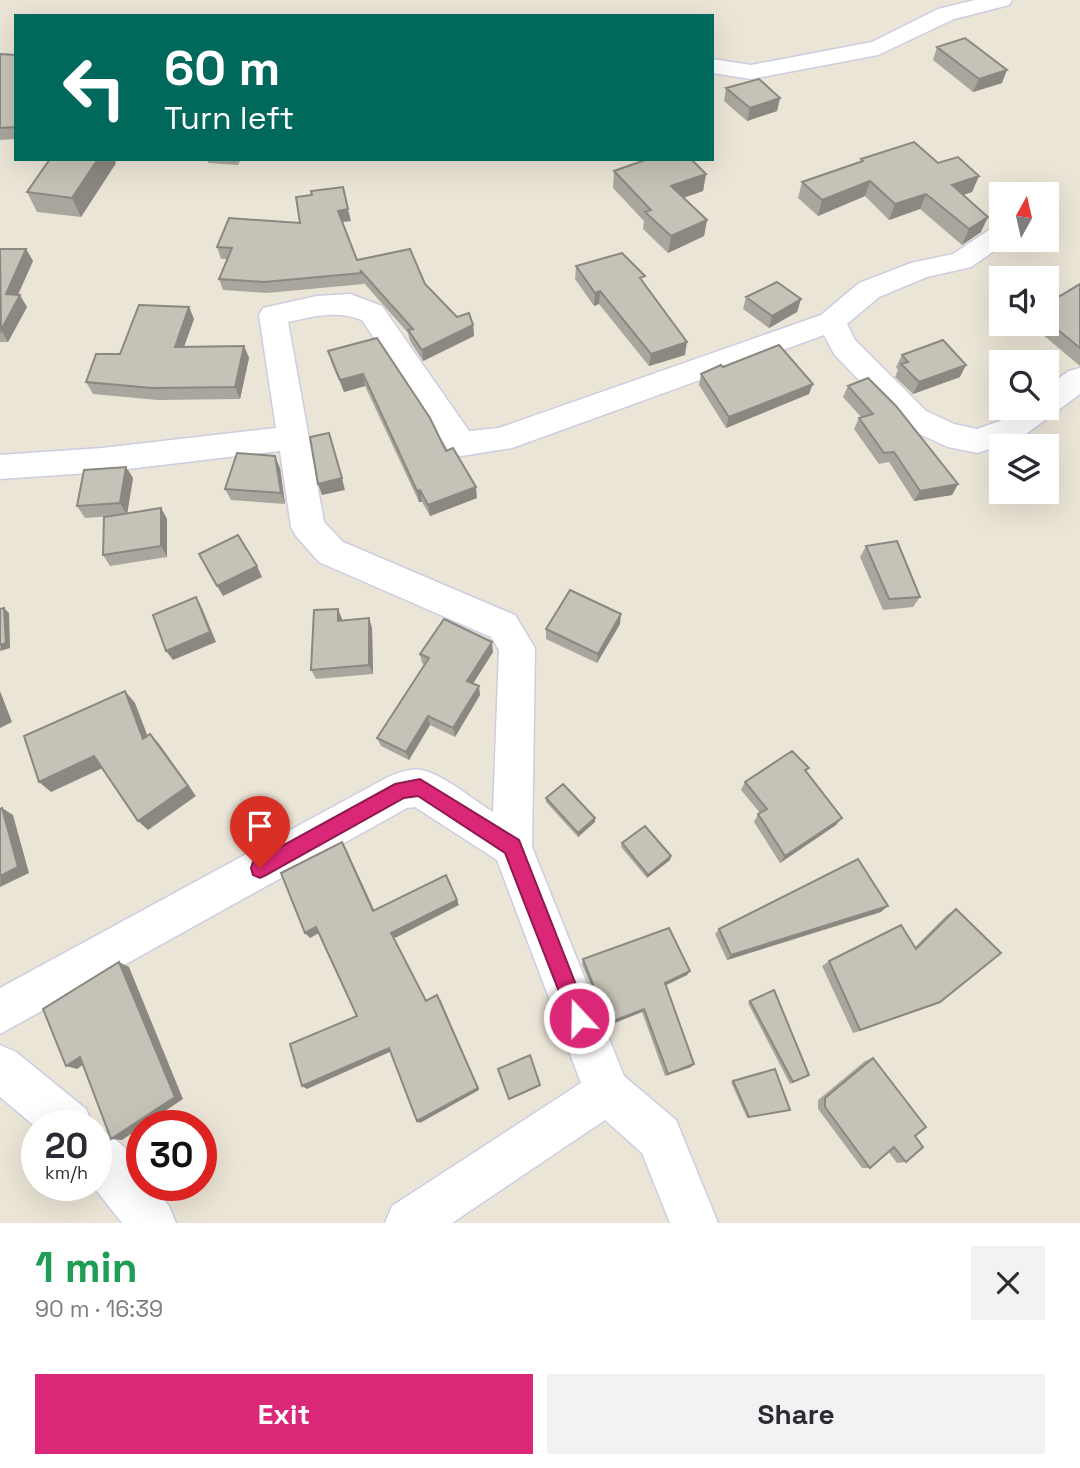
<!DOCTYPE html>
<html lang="en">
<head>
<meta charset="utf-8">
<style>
	body { margin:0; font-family:"Space Grotesk",sans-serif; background:#f2f2f3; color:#2b2b33; height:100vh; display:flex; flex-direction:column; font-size:26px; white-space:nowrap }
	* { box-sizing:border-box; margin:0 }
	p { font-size:23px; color:#7c7c81 }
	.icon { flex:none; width:38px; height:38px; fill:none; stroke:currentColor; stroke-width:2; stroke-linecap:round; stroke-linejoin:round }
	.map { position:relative; height:1223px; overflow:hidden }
	.sheet { display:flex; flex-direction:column; background:#fff; flex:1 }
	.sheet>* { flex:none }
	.top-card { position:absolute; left:14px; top:14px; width:700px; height:147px; border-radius:0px; box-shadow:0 7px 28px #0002; background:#00695c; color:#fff; overflow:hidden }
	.needle { width:46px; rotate:8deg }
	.controls { position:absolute; left:989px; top:182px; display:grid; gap:14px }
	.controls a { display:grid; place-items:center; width:70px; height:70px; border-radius:0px; background:#fff; box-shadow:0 7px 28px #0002; font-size:35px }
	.speed { position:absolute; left:21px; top:1110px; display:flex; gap:14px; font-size:35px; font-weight:700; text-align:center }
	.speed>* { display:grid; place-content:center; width:91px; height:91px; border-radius:50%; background:#fff; box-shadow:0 7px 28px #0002; line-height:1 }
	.speed small { font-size:18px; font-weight:400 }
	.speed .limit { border:10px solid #d22; background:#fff; color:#111 }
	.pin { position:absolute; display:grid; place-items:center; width:60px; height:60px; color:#fff; margin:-72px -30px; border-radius:50% 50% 50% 0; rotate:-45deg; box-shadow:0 0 7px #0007 }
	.pin .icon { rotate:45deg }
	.me { position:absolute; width:77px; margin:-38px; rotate:339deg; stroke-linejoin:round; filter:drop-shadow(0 0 5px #0008) }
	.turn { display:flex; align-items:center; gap:24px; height:147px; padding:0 35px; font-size:32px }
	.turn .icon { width:91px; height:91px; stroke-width:2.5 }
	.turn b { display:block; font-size:49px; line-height:60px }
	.round { display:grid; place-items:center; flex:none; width:74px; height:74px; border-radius:0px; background:#f2f2f3 }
	.head { display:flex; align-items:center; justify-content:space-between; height:119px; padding:0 35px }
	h1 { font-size:42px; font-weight:600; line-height:52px; color:#1e9e55 }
	.action { display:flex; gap:14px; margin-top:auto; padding:14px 35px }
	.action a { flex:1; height:80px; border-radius:0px; background:#db2777; color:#fff; font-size:28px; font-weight:600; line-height:80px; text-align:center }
	.action a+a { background:#f2f2f3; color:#2b2b33 }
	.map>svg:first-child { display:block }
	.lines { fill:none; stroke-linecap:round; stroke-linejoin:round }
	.minor-casing { stroke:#cdcde1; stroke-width:3 }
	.minor { fill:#fff; fill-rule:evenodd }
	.wall { fill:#a9a79d }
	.shaded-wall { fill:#8a8880 }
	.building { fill:#c5c2b7; stroke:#8a8880; stroke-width:2 }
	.route { fill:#db2777; stroke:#8e194d; stroke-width:2 }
</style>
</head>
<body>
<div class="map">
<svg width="1080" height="1223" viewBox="0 0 1080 1223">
	<rect width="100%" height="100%" fill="#ebe5d7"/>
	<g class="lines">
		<defs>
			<path id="minor" d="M975 0H1012L1009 5 954 19 878 55 751 79 712 73V59L751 65 872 42 938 9Z
				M1001 225V240H1010L971 267 927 277 879 297 847 324 855 340 926 411 954 424 977 429 1000 421 1018 408H1046V387L1069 371 1080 368V394L1022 437 978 453 948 447 904 427 834 354 824 335 512 448 461 456 450 452 362 320C338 310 313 316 288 322L324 522 343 542 515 615 535 648 532 847 624 1076 676 1120 718 1223H670L642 1153 605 1120 452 1223H385L392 1206 581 1083 497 860 415 807 407 808 0 1034V988L388 777C398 773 410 768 421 770 441 773 475 801 493 812L499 650 491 637 319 562 296 536 291 527 280 451 102 472 0 479V455L102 448 276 428 259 315 263 308 317 296 350 294 382 306 469 431 499 428 821 315 859 283 911 263 953 254 992 228Z
				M0 1045 16 1052 86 1109 93 1125H37V1128L0 1097Z
				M96 1128C118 1137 142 1160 142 1185H152L169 1206 176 1223H122L92 1185H96Z"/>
		</defs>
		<use href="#minor" class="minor-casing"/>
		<use href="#minor" class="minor"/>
	</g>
	<path class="wall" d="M937 47 1002 83 973 92 933 60Z
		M0 54 16 55V139L0 140Z
		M726 88 780 98 777 111 747 121 724 101Z
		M207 159H241L238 165 208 163Z
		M861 159 938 163 979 176 972 192 963 195 981 232 962 245 920 209 889 220 865 196 818 216 798 198 802 182 860 162Z
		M116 163 81 217 37 212 27 192Z
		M614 171 706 174 703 191 683 198 707 220 704 236 668 253 643 229 644 221 613 188Z
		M351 221 342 222 357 260 425 284 457 317 473 325 474 336 423 361 410 341 408 333 363 282 364 284 267 293 223 290 219 279 227 259H221L217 247 300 223Z
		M0 249H26L33 261 18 294 27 307 8 342H0Z
		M576 266 644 284 685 355 649 366 599 304 594 306 575 279Z
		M1080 284V366L1030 324H1046V288L1060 296Z
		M746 297 801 299 797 312 769 328 743 309Z
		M189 307 194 319 184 346H244L249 358 240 399 158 400 93 394 86 382 120 354Z
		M377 338 446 451 477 498 430 516 422 502H419L365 386 344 392 332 364 328 351Z
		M902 355 960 377 913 394 895 377 898 370 896 367Z
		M723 367 809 394 726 428 699 385 701 374Z
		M848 386 958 484 952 495 914 501 889 462 879 464 854 429 859 418 861 417 843 397Z
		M126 467 133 478 127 514 161 508 167 519V557L110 566 103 555 114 516 85 518 77 506Z
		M280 468 285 504 231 500 225 489Z
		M866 546 920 597 913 607 883 610 860 557Z
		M338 609 342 620 369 618 372 628 373 674 316 679 311 670Z
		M620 624 597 663 546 639V629Z
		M493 652 473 683 480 695 455 737 430 725 409 760 381 746 377 738 424 665 422 663 420 654Z
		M809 768 806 772 836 825 780 863 754 822 758 814 760 813 741 790 745 782Z
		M546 798 595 818V822L578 837 546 802Z
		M622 843 671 856 670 860 647 878 621 847Z
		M956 909 931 1006 853 1033 822 966 829 961 915 947 947 915Z
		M881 912 727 960 715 934 719 929Z
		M583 959 687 975 666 985 691 1067 665 1076 642 1012 607 1026 582 964Z
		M750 1001 809 1075 790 1084 748 1003Z
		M873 1058 915 1136 906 1162 897 1163 888 1151 870 1168H862L818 1109V1100L865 1061Z
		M733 1081 790 1110 747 1118 731 1082Z"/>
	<path class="shaded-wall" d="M1007 70 1002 83 973 92 979 79Z
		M780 98 777 111 747 121 750 108Z
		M98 159H114L116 163 81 217 72 198Z
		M706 174 703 191 668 203 671 186Z
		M979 176 972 192 945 201 952 185Z
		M870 181 865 196 818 216 822 200Z
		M926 194 920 209 889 220 895 204Z
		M348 209 351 221 340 222 338 211Z
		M988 217 981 232 962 245 969 229Z
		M707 220 704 236 668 253 671 236Z
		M26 249 33 261 13 306 6 294Z
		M600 291 599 304 594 306 595 293Z
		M20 295 27 307 8 342 1 330Z
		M801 299 797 312 769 328 772 316Z
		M189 307 194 319 180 358 175 347Z
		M473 325 474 336 423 361 422 350Z
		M687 342 685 355 649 366 651 354Z
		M244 346 249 358 240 399 235 387Z
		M966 365 960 377 913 394 919 382Z
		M363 374 365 386 344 392 340 380Z
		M813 384 809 394 726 428 729 417Z
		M275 456 280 468 285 504 281 493Z
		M126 467 133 478 127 515 120 503Z
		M342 478 345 490 322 495 318 484Z
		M958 484 952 495 914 501 920 491Z
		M476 487 477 498 430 516 428 505Z
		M420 490 422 502H419L417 491Z
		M161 508 167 519V557L161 546Z
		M257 566 262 577 223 596 217 586Z
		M196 597 202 608 216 642 173 660 166 651Z
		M4 608 9 613 10 648 0 651Z
		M338 609 342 619 341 631 338 621Z
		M621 614 620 624 597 663 598 654Z
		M369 618 372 628 373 674 369 665Z
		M492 642 493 652 469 690 467 681Z
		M479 686 480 695 455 737 453 728Z
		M0 691 12 722 0 728Z
		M125 691 135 703 153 750 143 739Z
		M428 716 430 725 409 760 406 752Z
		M150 734 160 745 196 796 148 830 138 821Z
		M94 756 105 767 51 792 39 782Z
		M2 808 13 815 29 873 0 887Z
		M595 818V822L578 837V833Z
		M842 818 836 825 780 863 785 856Z
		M342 842 346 849 377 916 373 911Z
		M671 856 670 860 647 878 648 875Z
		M457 900 459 905 395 938 391 933Z
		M888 906 881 912 727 960 731 955Z
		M316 927 321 932 310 938 305 933Z
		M119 962 129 967 183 1099 122 1140 111 1139Z
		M690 971 687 975 662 987 665 983Z
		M440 999 479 1090 420 1123 417 1121Z
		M940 1002 931 1006 853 1033 860 1030Z
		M644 1009 642 1012 607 1026 608 1023Z
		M389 1048 392 1051 307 1089 302 1086Z
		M80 1057 90 1060 77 1069 66 1066Z
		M694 1064 691 1067 665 1076 668 1074Z
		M540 1085V1086L509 1100V1099Z"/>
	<path class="building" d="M965 38 1007 70 979 79 937 47Z
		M0 54 16 55V127L0 128Z
		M759 79 780 98 750 108 726 88Z
		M914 142 938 163 958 157 979 176 952 185 988 217 969 229 926 194 895 204 870 181 822 200 802 182 863 161 861 159Z
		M50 159H98L72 198 27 192Z
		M648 159H691L706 174 671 186 707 220 671 236 645 212 651 210 614 171Z
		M343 187 348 209 338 211 357 260 410 249 425 284 457 317 469 313 473 325 422 350 408 330 413 329 360 270 362 273 264 282 219 279 232 248 217 247 229 218 300 223 296 197 312 195 311 191Z
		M0 249H26L6 294 20 295 1 330Z
		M622 253 645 276 640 278 687 342 651 354 600 291 595 293 576 266Z
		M777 282 801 299 772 316 746 297Z
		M1080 284V348L1046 320V288L1060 296Z
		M139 305 189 307 175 347 244 346 235 387 152 388 86 382 96 354H120Z
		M377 338 430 418 446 451 453 448 476 487 428 505 420 490 417 491 363 374 340 380 328 351Z
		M943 340 966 365 919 382 901 364 908 362 902 355Z
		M779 345 813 384 729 417 701 374 721 365 723 367Z
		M868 378 896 406 958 484 920 491 894 452 884 453 859 418 873 414 848 386Z
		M329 433 342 478 318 484 310 437Z
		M237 453 275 456 281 493 225 489Z
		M126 467 120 503 77 506 84 470Z
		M161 508V546L103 555 104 517Z
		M238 535 257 566 217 586 199 554Z
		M897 541 920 597 889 599 866 546Z
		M570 590 621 614 598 654 546 629Z
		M196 597 210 632 166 651 153 615Z
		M4 608 6 643 0 645V609Z
		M338 609V621L369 618V665L311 670 314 610Z
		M444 619 492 642 467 681 479 686 453 728 428 716 406 752 377 738 429 658 420 654Z
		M125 691 143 739 150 734 188 786 138 821 94 756 39 782 24 736Z
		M792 751 809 768 805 770 842 818 785 856 758 814 767 809 745 782Z
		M563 784 595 818 578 833 546 798Z
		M2 808 18 867 0 876V809Z
		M645 826 671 856 648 875 622 843Z
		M342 842 373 911 446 875 457 900 391 933 426 1001 437 995 478 1088 417 1121 389 1048 302 1086 290 1044 357 1016 316 927 305 933 281 873Z
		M858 859 888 906 731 955 719 929Z
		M956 909 1001 953 940 1002 860 1030 829 961 901 925 916 949Z
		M669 928 690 971 665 983 694 1064 668 1074 644 1009 608 1023 583 959Z
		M119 962 175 1097 111 1139 80 1057 66 1066 43 1009Z
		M774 990 809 1075 793 1082 750 1001Z
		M530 1055 540 1085 509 1099 498 1069Z
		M873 1058 926 1127 915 1136 923 1147 906 1162 894 1147 870 1168 825 1107V1098Z
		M775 1069 790 1110 749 1117 733 1081Z"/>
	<path class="route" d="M420 779 519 840 589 1018 586 1025 579 1028 572 1025 505 853 418 796 404 798 266 875 260 878 253 875 251 868 253 862 395 784Z"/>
</svg>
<div class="controls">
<a><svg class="needle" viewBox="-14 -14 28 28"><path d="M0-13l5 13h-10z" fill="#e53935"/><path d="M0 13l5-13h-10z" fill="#7c7c81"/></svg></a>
<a><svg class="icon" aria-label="sound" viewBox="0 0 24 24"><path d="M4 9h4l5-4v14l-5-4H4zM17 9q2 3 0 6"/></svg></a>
<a><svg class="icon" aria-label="search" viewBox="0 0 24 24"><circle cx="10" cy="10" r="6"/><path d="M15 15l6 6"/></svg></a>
<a><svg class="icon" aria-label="layers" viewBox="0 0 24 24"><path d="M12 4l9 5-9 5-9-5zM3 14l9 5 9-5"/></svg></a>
</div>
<div class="speed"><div>20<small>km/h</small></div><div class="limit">30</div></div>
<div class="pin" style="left:260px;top:868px;background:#d93025"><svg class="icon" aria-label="arrive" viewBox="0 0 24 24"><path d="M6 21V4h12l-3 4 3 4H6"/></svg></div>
<svg class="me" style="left:579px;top:1018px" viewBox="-20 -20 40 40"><circle r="17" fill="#db2777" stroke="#fff" stroke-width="3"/><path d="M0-11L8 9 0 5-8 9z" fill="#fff"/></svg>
<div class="top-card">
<div class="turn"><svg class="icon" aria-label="left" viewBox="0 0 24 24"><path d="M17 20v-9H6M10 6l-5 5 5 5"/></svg><div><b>60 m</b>Turn left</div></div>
</div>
</div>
<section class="sheet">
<div class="head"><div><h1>1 min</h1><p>90 m · 16:39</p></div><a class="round"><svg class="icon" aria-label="close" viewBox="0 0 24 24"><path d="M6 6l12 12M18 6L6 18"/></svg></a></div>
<div class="action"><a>Exit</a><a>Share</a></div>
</section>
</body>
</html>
